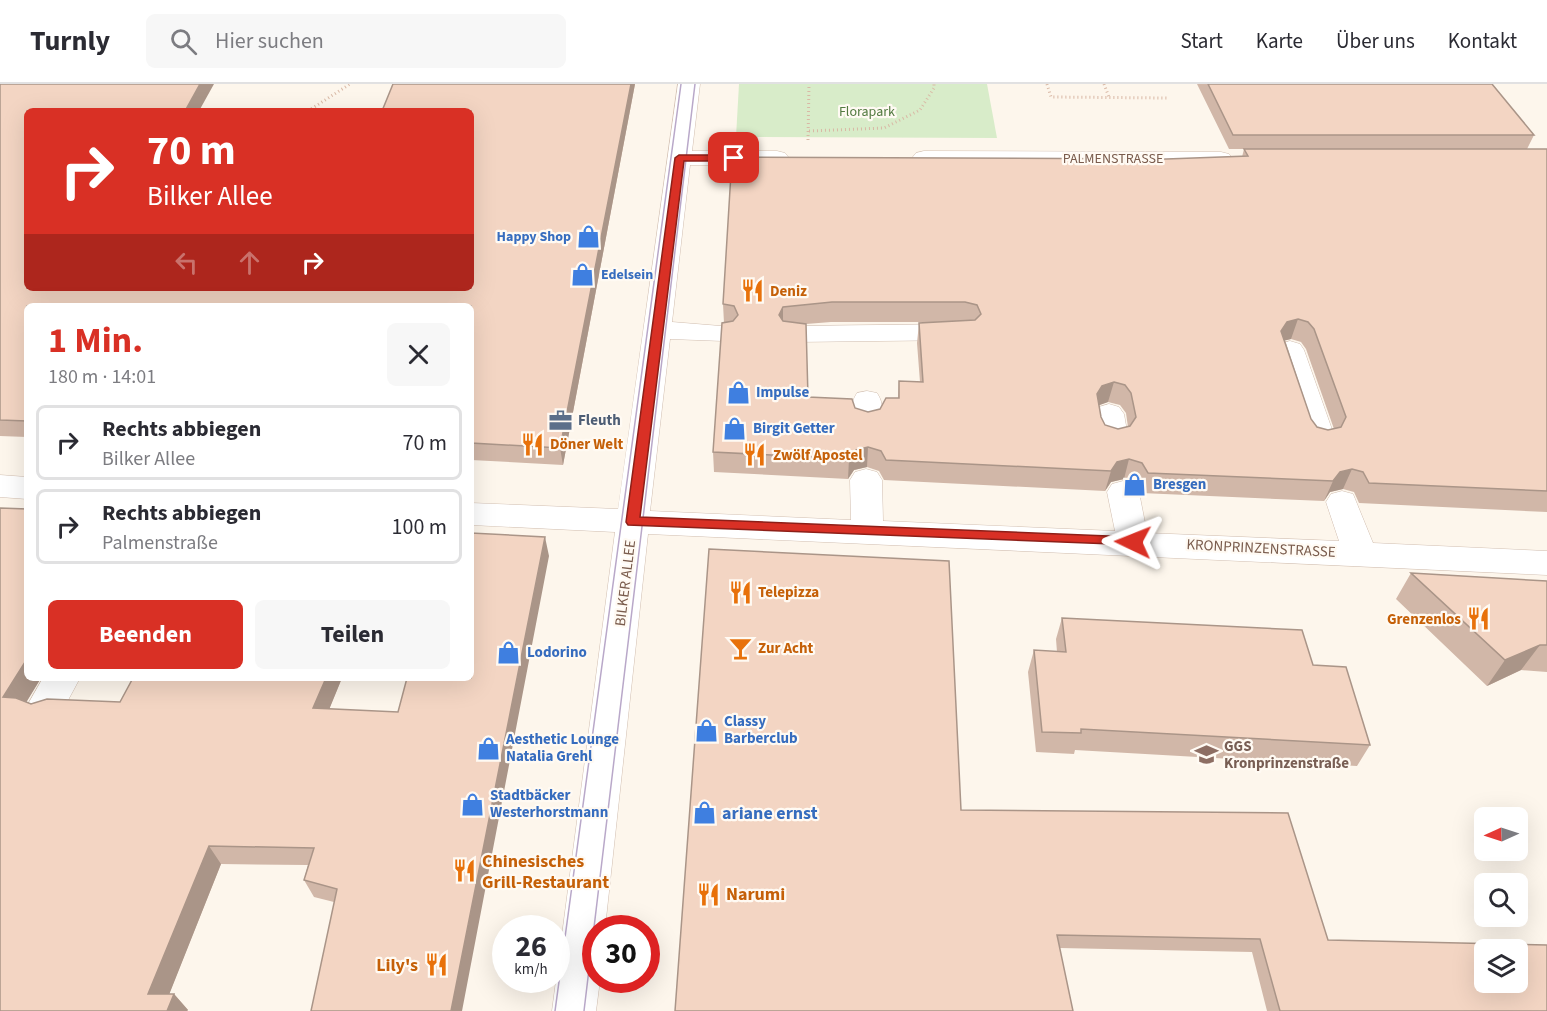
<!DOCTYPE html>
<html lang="de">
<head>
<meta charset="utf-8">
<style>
	body { margin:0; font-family:"Source Sans 3",sans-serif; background:#f7f7f7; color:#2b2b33; height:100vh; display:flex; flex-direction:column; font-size:22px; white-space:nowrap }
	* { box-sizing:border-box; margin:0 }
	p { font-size:20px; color:#7c7c81 }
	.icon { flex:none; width:33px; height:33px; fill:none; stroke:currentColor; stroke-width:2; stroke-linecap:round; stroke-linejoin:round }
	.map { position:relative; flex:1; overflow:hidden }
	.panel { position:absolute; left:24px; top:219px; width:450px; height:378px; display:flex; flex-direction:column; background:#fff; border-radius:9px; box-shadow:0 6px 24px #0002 }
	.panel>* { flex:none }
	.top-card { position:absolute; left:24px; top:24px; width:450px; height:183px; border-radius:9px; box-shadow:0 6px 24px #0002; background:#d93025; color:#fff; overflow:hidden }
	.needle { width:39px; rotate:267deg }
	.buttons { position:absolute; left:1474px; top:723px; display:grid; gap:12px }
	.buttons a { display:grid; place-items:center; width:54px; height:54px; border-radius:9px; background:#fff; box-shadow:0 6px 24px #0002; font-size:30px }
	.speed { position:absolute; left:492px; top:831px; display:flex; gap:12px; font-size:30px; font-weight:700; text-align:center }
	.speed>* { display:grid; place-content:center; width:78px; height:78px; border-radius:50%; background:#fff; box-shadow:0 6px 24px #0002; line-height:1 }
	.speed small { font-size:15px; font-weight:400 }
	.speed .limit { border:9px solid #d22; background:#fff; color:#111 }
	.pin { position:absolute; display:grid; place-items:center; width:51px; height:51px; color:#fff; margin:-26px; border-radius:12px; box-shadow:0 3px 9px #0006 }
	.me { position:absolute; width:66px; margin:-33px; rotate:272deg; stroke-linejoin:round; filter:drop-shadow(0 0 4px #0008) }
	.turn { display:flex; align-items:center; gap:21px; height:126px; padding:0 24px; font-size:27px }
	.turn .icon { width:78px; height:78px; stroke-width:2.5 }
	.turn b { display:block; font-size:42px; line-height:51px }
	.lanes { display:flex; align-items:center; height:57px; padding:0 24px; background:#0003; justify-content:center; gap:30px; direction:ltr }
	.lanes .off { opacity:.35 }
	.round { display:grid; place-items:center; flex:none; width:63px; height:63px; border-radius:9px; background:#f7f7f7 }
	.summary { display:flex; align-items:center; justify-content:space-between; height:102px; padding:0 24px }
	h1 { font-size:36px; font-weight:700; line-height:45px; color:#d93025 }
	.button { display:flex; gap:12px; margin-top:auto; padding:12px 24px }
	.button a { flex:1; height:69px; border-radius:9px; background:#d93025; color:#fff; font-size:24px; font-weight:700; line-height:69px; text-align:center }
	.button a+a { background:#f7f7f7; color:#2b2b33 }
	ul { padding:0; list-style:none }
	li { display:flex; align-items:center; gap:18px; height:75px; margin:0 12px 9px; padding:0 12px; border:3px solid #e1e1e2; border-radius:9px }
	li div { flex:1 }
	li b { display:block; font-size:22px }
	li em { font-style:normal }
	header { display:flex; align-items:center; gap:36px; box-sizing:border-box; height:84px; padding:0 30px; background:#fff; border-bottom:2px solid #e1e1e2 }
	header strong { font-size:28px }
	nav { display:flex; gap:33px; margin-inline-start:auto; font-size:21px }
	.search { width:420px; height:54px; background:#f7f7f7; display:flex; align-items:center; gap:15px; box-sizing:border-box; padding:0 21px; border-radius:9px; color:#7c7c81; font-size:22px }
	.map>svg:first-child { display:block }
	.green { fill:#d8ecc9 }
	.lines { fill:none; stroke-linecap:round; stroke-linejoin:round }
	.minor-casing { stroke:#d1beb0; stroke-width:1 }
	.path { stroke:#d9b8a5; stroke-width:3; stroke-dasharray:1 3; stroke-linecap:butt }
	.minor { fill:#fff; fill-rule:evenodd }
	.tram { stroke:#b9a8c9; stroke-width:1.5 }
	.wall { fill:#d1b7a8; fill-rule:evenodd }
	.shaded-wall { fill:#aa9588 }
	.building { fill:#f3d5c3; stroke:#aa9588; stroke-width:1.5; fill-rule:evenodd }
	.route { fill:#d93025; stroke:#8d1f18; stroke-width:1.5 }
	.labels { text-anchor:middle; stroke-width:4.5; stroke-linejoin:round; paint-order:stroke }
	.far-park-label { font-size:14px; fill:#537a41; stroke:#fffaf3 }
	.far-street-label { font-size:14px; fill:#7a5c4d; stroke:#fffaf3 }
	.far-shop-label { font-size:14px; font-weight:bold; fill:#366cbe; stroke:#fffaf3; text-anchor:end }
	.food-label { font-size:15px; font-weight:bold; fill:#c56008; stroke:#fffaf3; text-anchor:start }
	.shop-label { font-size:15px; font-weight:bold; fill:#366cbe; stroke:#fffaf3; text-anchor:start }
	.service-label { font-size:15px; font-weight:bold; fill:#4e5e75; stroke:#fffaf3; text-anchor:start }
	.street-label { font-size:15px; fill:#7a5c4d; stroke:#fffaf3 }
	.education-label { font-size:15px; font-weight:bold; fill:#785e54; stroke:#fffaf3; text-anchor:start }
	.near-shop-label { font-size:18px; font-weight:bold; fill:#366cbe; stroke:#fffaf3; text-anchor:start }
	.near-food-label { font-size:18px; font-weight:bold; fill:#c56008; stroke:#fffaf3; text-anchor:start }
</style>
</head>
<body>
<header>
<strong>Turnly</strong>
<div class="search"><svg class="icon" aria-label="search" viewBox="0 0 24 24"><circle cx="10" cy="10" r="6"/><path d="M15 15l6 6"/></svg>Hier suchen</div>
<nav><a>Start</a><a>Karte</a><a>Über uns</a><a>Kontakt</a></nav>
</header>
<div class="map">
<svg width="1547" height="927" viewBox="0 0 1547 927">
	<rect width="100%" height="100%" fill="#fdf6ec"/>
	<path class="green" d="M739 0H987L997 54 736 53Z"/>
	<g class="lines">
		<defs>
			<path id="minor" d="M678 0H700L692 67H777L785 69 789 74 785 79 777 81H690L672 238 733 243 737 249 733 255 723 257 670 255 650 427 851 436 850 396 855 388 866 385 877 388 882 396 883 437 1115 447 1107 408 1112 400 1123 397 1134 400 1139 408 1147 449 1339 457 1326 418 1331 410 1342 407 1353 410 1373 459 1547 467V491L648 450 605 844H596V896H600L596 927H552L615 448 471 441V419L618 425Z
				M924 67 1221 68 1229 70 1233 75 1229 80 1221 82 924 81 916 79 912 74 916 69Z
				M962 240 972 242 976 248 972 254 962 256 795 258 785 256 781 250 785 244 795 242Z
				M1290 257 1300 260 1304 266 1335 354 1331 361 1320 364 1309 361 1305 354 1276 266 1280 260Z
				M867 307 877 309C884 319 884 333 878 343L867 346 856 343C850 333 850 319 857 309Z
				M1109 320 1119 323 1124 330 1128 353 1124 360 1113 363 1102 360 1098 353 1094 330 1099 323Z
				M0 391 27 393V415L0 413Z
				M43 594H80L59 633 46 637 33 633 27 622Z"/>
		</defs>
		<use href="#minor" class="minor-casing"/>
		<path class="path" d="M1047 0 1051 13 1167 14
			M1104 0 1109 13
			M308 27 350 0
			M809 47 884 44 920 26 934 4V0
			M808 56 809 0"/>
		<use href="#minor" class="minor"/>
		<path class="tram" d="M555 927 681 0
			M584 927 695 0"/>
	</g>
	<path class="wall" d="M0 0 27 204 635 0 563 381 471 376V222H27V353L0 352Z
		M1197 0H1492L1534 51 1527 65H1547V428L1359 419 1354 408 1343 405 1330 408 1324 417 1141 409 1136 399 1124 395 1111 398 1105 407 884 396 879 387 867 383 854 386 848 395 714 388 713 368 724 239 723 220 1166 75 1242 73 1244 65H1229ZM831 238H946L919 239 917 259 920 298 899 297 898 314 880 325 868 328 855 324 808 313 806 240ZM1291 255 1301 258 1306 265 1334 345 1328 346 1317 343 1311 335 1285 256ZM1108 318 1120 321 1126 329 1128 343 1118 345 1105 341 1101 333 1099 321Z
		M549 472 334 818 314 813 304 796 308 781 221 780 169 910H174L188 926 187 927H0L27 594H41L26 618 31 620 120 618 133 594H342L329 625 398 628Z
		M1411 489 1547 497V588L1521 586 1487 602 1396 515Z
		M1062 534 1313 581 1370 661 1357 682 1075 666 1074 670 1036 668 1028 588 1034 566 1057 568 1056 555Z
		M961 726 1328 856 1547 927H1267L1252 868 1060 864Z"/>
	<path class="shaded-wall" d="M200 0H214L199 27H185Z
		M631 0H635L563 381 560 364Z
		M783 223V243L779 231Z
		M1298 235 1291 255 1279 258 1281 247 1287 238Z
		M1114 298 1108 318 1097 322V310L1102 302Z
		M868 363 867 383 854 386 848 395 849 375 856 366Z
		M1129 375 1124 395 1111 398 1105 407 1111 387 1117 378Z
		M1352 385 1343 405 1330 408 1324 417 1333 397 1340 388Z
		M545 453 549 472 462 927H451Z
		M1540 561 1521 586 1487 602 1505 576Z
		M27 575V594H41L18 632 3 613Z
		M326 594H342L322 643 313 624Z
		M209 762 221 780 163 926 148 910Z
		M174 910 188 926 187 927H167Z"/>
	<path class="building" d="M0 0H200L185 27H27V204H471V27H382L393 0H631L560 364 471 359V222H27V337L0 336Z
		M1208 0H1492L1534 51H1233Z
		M1244 65H1547V407L1369 399 1363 388 1352 385 1340 388 1333 397 1148 389 1142 379 1129 375 1117 378 1111 387 886 376 881 367 868 363 856 366 849 375 713 368 722 239 733 237 738 231 734 222 723 220 732 73 1166 75 1248 72ZM832 218H965L977 221 981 230 975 236 919 239 923 298 899 297V314H886L880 325 868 328 855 324 852 315 808 313 806 240 783 237 779 231 783 223ZM1298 235 1308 238 1314 245 1346 333 1341 343 1328 346 1317 343 1311 335 1281 247 1287 238ZM1114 298 1125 301 1131 309 1136 333 1130 342 1118 345 1105 341 1101 333 1097 310 1102 302Z
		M0 424 27 425V575L3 613 16 614 31 620 47 615 120 618 133 594H326L313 624 398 628 407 594H471V449L545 453 451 927H311L337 805 304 796 314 764 209 762 148 910H174L167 927H0Z
		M709 465 949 477 961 726 1288 729 1328 856 1547 861V927H1280L1260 855 1057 851 1073 927H675ZM1485 866H1518V898H1485Z
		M1411 489 1547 497V561H1540L1505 576Z
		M1062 534 1302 546 1313 581 1346 583 1370 661 1081 645V649L1042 648 1034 566 1066 568Z"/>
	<path class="route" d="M679 71H734L739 74 734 77H684L640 433 1133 453 1140 458 1138 461 628 441 626 438 675 74Z"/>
	<defs>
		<symbol id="shop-bare" viewBox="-9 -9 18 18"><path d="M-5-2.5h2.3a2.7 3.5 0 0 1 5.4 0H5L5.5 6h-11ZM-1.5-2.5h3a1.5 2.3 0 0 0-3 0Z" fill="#3f7fe0" stroke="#fffaf3" stroke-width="2.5" paint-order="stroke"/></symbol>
		<symbol id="restaurant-bare" viewBox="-9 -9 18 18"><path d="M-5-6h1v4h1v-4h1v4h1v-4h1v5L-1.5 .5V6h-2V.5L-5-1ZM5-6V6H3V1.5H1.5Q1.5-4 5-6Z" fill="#e8710a" stroke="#fffaf3" stroke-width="2.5" paint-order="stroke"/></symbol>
		<symbol id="office-bare" viewBox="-9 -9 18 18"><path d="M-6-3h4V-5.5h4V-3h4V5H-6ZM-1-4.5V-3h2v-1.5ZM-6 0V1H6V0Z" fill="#5c6f8a" stroke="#fffaf3" stroke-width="2.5" paint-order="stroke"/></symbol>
		<symbol id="bar-bare" viewBox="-9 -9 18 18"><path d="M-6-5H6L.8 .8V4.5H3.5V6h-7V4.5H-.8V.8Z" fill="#e8710a" stroke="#fffaf3" stroke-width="2.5" paint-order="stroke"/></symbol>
		<symbol id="school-bare" viewBox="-9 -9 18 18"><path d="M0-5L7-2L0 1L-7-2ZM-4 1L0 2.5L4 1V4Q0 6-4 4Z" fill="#8d6e63" stroke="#fffaf3" stroke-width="2.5" paint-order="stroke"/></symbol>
	</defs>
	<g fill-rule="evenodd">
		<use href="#shop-bare" x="572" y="136" width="33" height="33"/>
		<use href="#shop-bare" x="566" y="174" width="33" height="33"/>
		<use href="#restaurant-bare" x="736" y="190" width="33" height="33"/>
		<use href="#shop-bare" x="722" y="292" width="33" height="33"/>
		<use href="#office-bare" x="544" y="320" width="33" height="33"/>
		<use href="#shop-bare" x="718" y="328" width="33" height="33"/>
		<use href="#restaurant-bare" x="516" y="344" width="33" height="33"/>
		<use href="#restaurant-bare" x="738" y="354" width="33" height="33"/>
		<use href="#shop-bare" x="1118" y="384" width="33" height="33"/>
		<use href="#restaurant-bare" x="724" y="492" width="33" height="33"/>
		<use href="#restaurant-bare" x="1462" y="518" width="33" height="33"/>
		<use href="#bar-bare" x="724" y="548" width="33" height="33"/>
		<use href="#shop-bare" x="492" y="552" width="33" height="33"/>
		<use href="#shop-bare" x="690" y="630" width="33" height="33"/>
		<use href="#shop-bare" x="472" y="648" width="33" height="33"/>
		<use href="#school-bare" x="1190" y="654" width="33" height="33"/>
		<use href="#shop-bare" x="456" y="704" width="33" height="33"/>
		<use href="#shop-bare" x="688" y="712" width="33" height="33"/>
		<use href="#restaurant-bare" x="448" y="770" width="33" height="33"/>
		<use href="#restaurant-bare" x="692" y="794" width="33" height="33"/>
		<use href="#restaurant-bare" x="420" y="864" width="33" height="33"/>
	</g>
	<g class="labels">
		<g class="far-park-label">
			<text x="867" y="32">Florapark</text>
		</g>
		<g class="far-street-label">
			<text x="1113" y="79">PALMENSTRASSE</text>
		</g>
		<g class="far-shop-label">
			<text x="571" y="157">Happy Shop</text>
			<text x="601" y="195" text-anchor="start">Edelsein</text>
		</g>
		<g class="food-label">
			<text x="770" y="212">Deniz</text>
			<text x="550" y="365">Döner Welt</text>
			<text x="773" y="376">Zwölf Apostel</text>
			<text x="758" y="513">Telepizza</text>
			<text x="1461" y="540" text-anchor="end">Grenzenlos</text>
			<text x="758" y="569">Zur Acht</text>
		</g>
		<g class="shop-label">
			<text x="756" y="313">Impulse</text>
			<text x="753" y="349">Birgit Getter</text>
			<text x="1153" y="405">Bresgen</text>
			<text x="527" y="573">Lodorino</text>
			<text x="724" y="642">Classy<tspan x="724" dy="17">Barberclub</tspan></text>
			<text x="506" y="660">Aesthetic Lounge<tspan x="506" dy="17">Natalia Grehl</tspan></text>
			<text x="490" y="716">Stadtbäcker<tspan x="490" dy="17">Westerhorstmann</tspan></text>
		</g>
		<g class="service-label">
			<text x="578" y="341">Fleuth</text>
		</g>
		<g class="street-label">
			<text transform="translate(1261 464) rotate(3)" y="5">KRONPRINZENSTRASSE</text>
			<text transform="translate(625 499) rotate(-83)" y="5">BILKER ALLEE</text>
		</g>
		<g class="education-label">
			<text x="1224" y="667">GGS<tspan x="1224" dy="17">Kronprinzenstraße</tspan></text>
		</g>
		<g class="near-shop-label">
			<text x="722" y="735">ariane ernst</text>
		</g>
		<g class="near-food-label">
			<text x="482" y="783">Chinesisches<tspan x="482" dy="21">Grill-Restaurant</tspan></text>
			<text x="726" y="816">Narumi</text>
			<text x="418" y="887" text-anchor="end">Lily's</text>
		</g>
	</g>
</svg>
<div class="buttons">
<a><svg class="needle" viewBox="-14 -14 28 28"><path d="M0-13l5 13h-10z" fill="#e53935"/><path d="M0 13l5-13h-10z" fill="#7c7c81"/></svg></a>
<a><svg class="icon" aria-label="search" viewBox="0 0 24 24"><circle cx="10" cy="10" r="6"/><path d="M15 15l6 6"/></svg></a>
<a><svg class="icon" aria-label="layers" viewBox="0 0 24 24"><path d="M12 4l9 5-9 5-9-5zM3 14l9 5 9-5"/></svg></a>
</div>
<div class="speed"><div>26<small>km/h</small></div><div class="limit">30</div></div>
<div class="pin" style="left:734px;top:74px;background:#d93025"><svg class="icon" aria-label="arrive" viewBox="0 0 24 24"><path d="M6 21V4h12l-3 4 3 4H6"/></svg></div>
<svg class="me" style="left:1133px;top:458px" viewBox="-20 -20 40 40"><path d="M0-17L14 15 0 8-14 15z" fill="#d93025" stroke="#fff" stroke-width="4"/></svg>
<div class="top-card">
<div class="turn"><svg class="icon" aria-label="right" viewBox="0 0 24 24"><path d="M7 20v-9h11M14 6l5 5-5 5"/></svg><div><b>70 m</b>Bilker Allee</div></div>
<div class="lanes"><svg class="icon off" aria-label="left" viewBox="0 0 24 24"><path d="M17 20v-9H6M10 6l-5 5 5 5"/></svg><svg class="icon off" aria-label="ahead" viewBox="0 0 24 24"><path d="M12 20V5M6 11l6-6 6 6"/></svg><svg class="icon" aria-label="right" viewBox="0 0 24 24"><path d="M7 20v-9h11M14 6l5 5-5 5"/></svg></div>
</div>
<section class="panel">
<div class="summary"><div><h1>1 Min.</h1><p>180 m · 14:01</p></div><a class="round"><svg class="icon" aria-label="close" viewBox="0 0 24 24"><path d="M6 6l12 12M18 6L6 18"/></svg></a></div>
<ul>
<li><svg class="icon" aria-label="right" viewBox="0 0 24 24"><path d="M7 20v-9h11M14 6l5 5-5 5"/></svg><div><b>Rechts abbiegen</b><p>Bilker Allee</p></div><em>70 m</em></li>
<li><svg class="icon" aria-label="right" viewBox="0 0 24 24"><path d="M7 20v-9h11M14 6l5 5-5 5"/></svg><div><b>Rechts abbiegen</b><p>Palmenstraße</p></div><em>100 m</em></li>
</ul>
<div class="button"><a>Beenden</a><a>Teilen</a></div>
</section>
</div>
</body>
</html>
